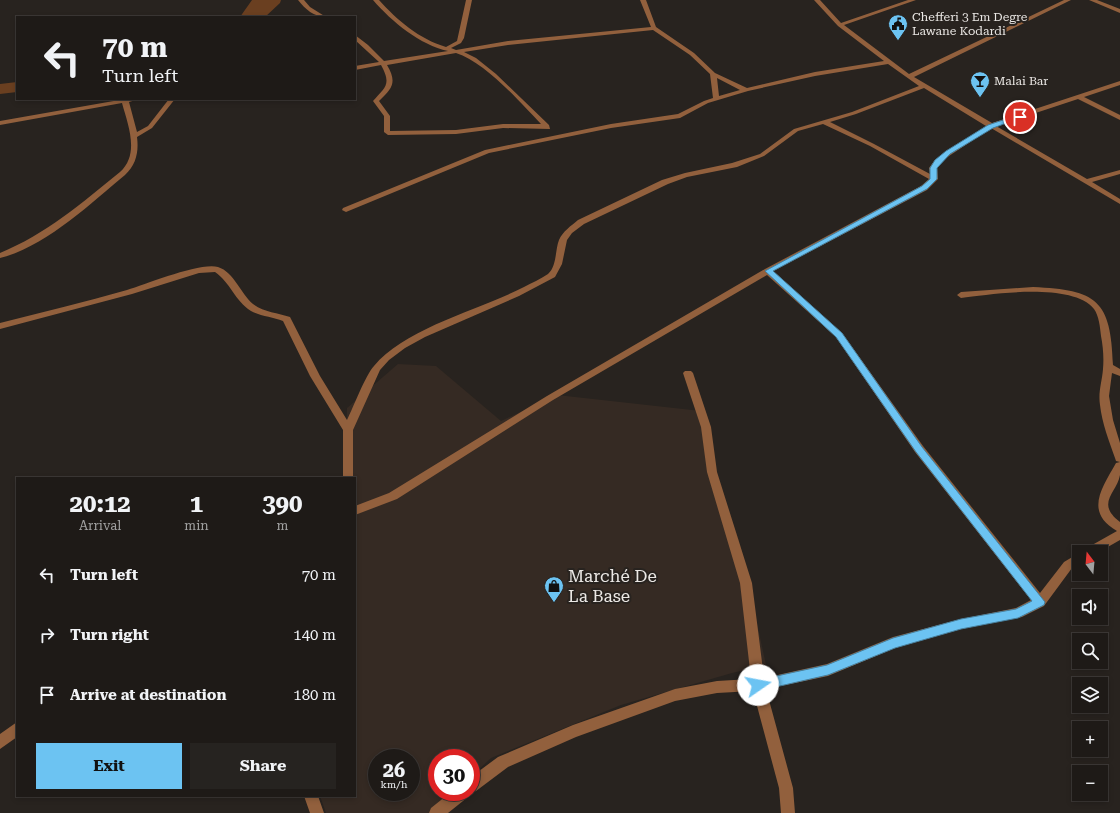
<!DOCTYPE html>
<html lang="en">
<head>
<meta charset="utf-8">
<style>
	body { margin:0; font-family:"Roboto Serif",serif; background:#262320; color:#f1f3f6; height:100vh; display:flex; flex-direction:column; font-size:15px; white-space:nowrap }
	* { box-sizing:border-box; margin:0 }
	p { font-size:13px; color:#a1a1a1 }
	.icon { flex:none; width:22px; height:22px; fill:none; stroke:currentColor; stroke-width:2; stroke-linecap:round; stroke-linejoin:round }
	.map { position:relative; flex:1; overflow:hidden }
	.details { position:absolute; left:16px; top:477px; width:340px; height:320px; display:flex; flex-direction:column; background:#1e1a17; border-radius:0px; box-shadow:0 2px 6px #0003,0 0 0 1px #3c3836 }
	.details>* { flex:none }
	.hud { position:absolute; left:16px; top:16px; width:340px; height:84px; border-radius:0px; box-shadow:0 2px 6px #0003,0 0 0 1px #3c3836; background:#1e1a17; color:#f1f3f6; overflow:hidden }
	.needle { width:26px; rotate:344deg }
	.controls { position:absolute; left:1072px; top:545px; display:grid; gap:8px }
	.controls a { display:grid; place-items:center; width:36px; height:36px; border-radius:0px; background:#1e1a17; box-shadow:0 2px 6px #0003,0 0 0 1px #3c3836; font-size:20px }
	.speed { position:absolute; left:368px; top:749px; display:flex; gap:8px; font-size:20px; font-weight:700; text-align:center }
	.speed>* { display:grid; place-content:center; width:52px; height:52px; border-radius:50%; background:#1e1a17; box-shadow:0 2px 6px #0003,0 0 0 1px #3c3836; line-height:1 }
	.speed small { font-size:10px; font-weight:400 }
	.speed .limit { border:6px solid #d22; background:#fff; color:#111 }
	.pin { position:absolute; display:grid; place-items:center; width:34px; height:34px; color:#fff; margin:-17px; border:2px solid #fff; border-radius:50%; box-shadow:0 1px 4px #0007 }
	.me { position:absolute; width:44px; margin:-22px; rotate:78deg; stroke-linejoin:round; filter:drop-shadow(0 0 3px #0008) }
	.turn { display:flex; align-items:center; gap:14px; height:84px; padding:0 20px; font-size:18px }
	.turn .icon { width:52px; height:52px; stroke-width:2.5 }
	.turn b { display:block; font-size:28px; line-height:34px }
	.eta { display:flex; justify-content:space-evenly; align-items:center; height:68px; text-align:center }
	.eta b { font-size:24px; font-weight:700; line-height:28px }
	.action { display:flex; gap:8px; margin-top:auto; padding:8px 20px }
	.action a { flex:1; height:46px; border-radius:0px; background:#6cc3f2; color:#111; font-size:16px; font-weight:700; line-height:46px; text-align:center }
	.action a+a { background:#262320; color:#f1f3f6 }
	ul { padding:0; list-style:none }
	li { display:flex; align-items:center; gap:12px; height:60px; padding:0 20px }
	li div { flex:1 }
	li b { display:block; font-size:15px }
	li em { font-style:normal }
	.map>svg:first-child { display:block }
	.built { fill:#352a23; fill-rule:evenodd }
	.green { fill:#6a3f20 }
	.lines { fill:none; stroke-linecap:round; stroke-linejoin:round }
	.minor { fill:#92603d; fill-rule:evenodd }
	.route { fill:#6cc3f2; stroke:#467f9d }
	.labels { text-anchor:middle; stroke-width:4; stroke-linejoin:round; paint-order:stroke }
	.far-poi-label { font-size:12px; fill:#ebe8e5; stroke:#28231f; text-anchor:start }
	.near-poi-label { font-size:17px; fill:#ebe8e5; stroke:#28231f; text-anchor:start }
</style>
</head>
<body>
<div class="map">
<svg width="1120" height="813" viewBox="0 0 1120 813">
	<rect width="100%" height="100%" fill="#28231f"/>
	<path class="built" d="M398 364 436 366 501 421 557 395 701 411 714 472 739 540 766 665 732 673 621 705 491 758 471 777V758H437V792H456L435 813H326L320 796H355V478H345L347 408ZM377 758H411V792H377Z"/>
	<path class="green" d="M252 0H281L280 3 265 17H240Z
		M17 82V92L0 94V84Z"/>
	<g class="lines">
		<path class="minor" d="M298 0H304L310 7 326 17C314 17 305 9 298 0Z
			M373 0H379C397 20 419 39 446 47L457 41 466 0H472L464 38 461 43 451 48 456 50 508 41 651 27 640 0H646L656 27 694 53 715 73 747 88 815 72 884 61 838 26 814 0H820L841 23 908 0H916L844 25 909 74 1064 0H1071L914 77 992 123 1120 81V85L1084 97 1120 115V120L1078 99 996 126 1087 179 1120 170V174L1092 182 1120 199V204L991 128 940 162 937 168 938 179 927 190 773 271 842 333 923 446 1040 593 1064 562 1079 553V564L1072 568 1044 606 1022 617 961 629 895 648 828 676 766 689 793 788 795 813H781L779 788 753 691 717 693 675 701 576 737 508 767 476 791 470 793 468 797 448 813H429L431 808 451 792H471V777L498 757 573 725 675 689 717 681 751 679 740 583 707 472 701 427 683 373 685 371H691L693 373 711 427 717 472 752 583 764 678 827 664 893 637 961 619 1016 608 1031 600 915 452 836 337 767 275 553 400 397 499 355 515V506L389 493 547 396 765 269 921 186 929 179 870 146 823 124 798 131 764 156 737 167 687 177 668 184 584 224 572 233 567 240 562 264 555 277 519 296 425 337 405 348 389 360 380 370 353 430V478H343V430L310 376 283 321C273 317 260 316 251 311 235 301 230 282 215 272L199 273 132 294 0 329V323C42 312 85 302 127 290 147 284 200 262 218 267 234 272 241 294 253 304 263 312 278 313 290 317L320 376 347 420C354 406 365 376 374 366 405 328 479 310 524 287 531 283 541 279 548 274 557 266 555 250 559 240 563 231 571 226 578 220L662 180 685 173 732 163 760 154 794 129 852 112 919 86 888 64 815 76 748 91 708 103 680 118 611 128 489 153 346 212 342 210 343 208 485 150 611 124 678 114 704 101 713 98 710 74 690 55 653 30 508 45 464 52 476 58 496 74 549 125 550 129 503 128 456 134 388 135 384 132V116L373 101C385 87 392 85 381 65L355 70V66L379 62 355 40V35L368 45 384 61 448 51C420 45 392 22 373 0ZM456 53C485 62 520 102 541 124H503L456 130 390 131V116L379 101C393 88 397 82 387 65ZM717 78 740 90 719 96ZM924 88 986 126 935 160 929 168 930 174 874 144 830 122 856 114Z
			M1089 0H1097L1120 9V13Z
			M125 99H139L129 102 137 132 148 126 169 99H175L152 128 137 137C139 152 136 165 125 175 90 204 45 247 0 258V253C46 234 82 203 120 172 140 154 128 125 122 103L0 125V121Z
			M1033 287C1097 290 1111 300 1113 365L1120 369V376L1112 373 1109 396 1113 420 1120 443V462L1116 461 1115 458C1109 441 1102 423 1100 405 1098 392 1102 382 1103 369 1104 358 1103 346 1101 336 1100 327 1099 316 1094 309 1072 282 992 294 961 298L957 295 961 292Z
			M1120 462C1120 466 1120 471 1120 475 1117 493 1095 503 1120 522V540L1099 552H1083L1085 549 1117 531C1084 512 1102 488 1116 463Z
			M17 722V737L0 749V734Z
			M304 796H318L324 813H310Z"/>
	</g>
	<path class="route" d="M1018 115 1023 117 993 128 950 154 937 168V179L927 189 773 271 842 333 922 447 1045 602 1044 605 1018 618 961 629 895 648 828 675 758 691 754 689 752 685 754 681 758 680 827 665 893 638 961 619 1016 609 1032 601 916 452 836 337 765 271 922 186 930 179V168L935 160 946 151 988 125Z"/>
	<defs>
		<symbol id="civic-pin" viewBox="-11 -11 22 30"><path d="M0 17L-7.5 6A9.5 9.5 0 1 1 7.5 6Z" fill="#6cc3f2" stroke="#28231f"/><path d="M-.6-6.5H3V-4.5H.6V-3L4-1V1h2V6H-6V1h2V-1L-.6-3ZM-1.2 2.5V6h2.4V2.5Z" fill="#111"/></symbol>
		<symbol id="bar-pin" viewBox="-11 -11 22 30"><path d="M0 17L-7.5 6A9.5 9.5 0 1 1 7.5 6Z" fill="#6cc3f2" stroke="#28231f"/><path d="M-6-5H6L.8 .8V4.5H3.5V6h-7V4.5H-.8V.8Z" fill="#111"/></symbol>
		<symbol id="shop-pin" viewBox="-11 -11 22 30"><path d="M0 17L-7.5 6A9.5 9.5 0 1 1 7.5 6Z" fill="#6cc3f2" stroke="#28231f"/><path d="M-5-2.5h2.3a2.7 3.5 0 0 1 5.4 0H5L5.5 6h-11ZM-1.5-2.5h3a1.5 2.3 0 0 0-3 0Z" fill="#111"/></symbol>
	</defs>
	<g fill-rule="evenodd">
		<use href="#civic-pin" x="887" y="13" width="22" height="30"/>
		<use href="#bar-pin" x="969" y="70" width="22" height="30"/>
		<use href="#shop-pin" x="543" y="575" width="22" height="30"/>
	</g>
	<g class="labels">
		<g class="far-poi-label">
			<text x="912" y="21">Chefferi 3 Em Degre<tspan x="912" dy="14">Lawane Kodardi</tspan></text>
			<text x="994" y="85">Malai Bar</text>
		</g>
		<g class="near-poi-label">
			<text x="568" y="582">Marché De<tspan x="568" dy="20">La Base</tspan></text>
		</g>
	</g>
</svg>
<div class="controls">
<a><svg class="needle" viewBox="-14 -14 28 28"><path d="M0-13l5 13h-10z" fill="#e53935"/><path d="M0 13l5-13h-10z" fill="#a1a1a1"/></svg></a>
<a><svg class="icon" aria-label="sound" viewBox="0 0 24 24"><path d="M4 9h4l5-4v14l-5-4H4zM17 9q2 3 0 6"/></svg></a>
<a><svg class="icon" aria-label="search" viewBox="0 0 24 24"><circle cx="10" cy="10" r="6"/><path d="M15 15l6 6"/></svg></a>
<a><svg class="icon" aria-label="layers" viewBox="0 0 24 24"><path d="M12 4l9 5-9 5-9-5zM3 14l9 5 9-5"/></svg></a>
<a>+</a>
<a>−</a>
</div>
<div class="speed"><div>26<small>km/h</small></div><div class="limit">30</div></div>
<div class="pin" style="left:1020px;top:117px;background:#d93025"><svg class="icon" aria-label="arrive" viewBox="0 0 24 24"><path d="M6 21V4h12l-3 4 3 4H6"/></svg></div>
<svg class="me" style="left:758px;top:685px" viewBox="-20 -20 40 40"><circle r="19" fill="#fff"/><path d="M0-13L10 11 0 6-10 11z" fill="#6cc3f2"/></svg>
<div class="hud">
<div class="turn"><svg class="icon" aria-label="left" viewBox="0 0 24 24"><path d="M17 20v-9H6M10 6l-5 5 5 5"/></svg><div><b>70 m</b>Turn left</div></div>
</div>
<section class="details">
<div class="eta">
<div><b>20:12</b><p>Arrival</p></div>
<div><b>1</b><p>min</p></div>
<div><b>390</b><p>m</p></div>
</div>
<ul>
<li><svg class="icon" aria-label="left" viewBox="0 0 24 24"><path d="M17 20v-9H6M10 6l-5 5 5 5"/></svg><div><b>Turn left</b></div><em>70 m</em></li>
<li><svg class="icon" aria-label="right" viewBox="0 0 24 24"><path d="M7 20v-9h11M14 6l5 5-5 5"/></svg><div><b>Turn right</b></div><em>140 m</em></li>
<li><svg class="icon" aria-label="arrive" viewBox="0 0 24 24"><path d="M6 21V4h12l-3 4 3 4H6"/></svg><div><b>Arrive at destination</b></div><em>180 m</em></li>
</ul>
<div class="action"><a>Exit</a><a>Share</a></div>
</section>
</div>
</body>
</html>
